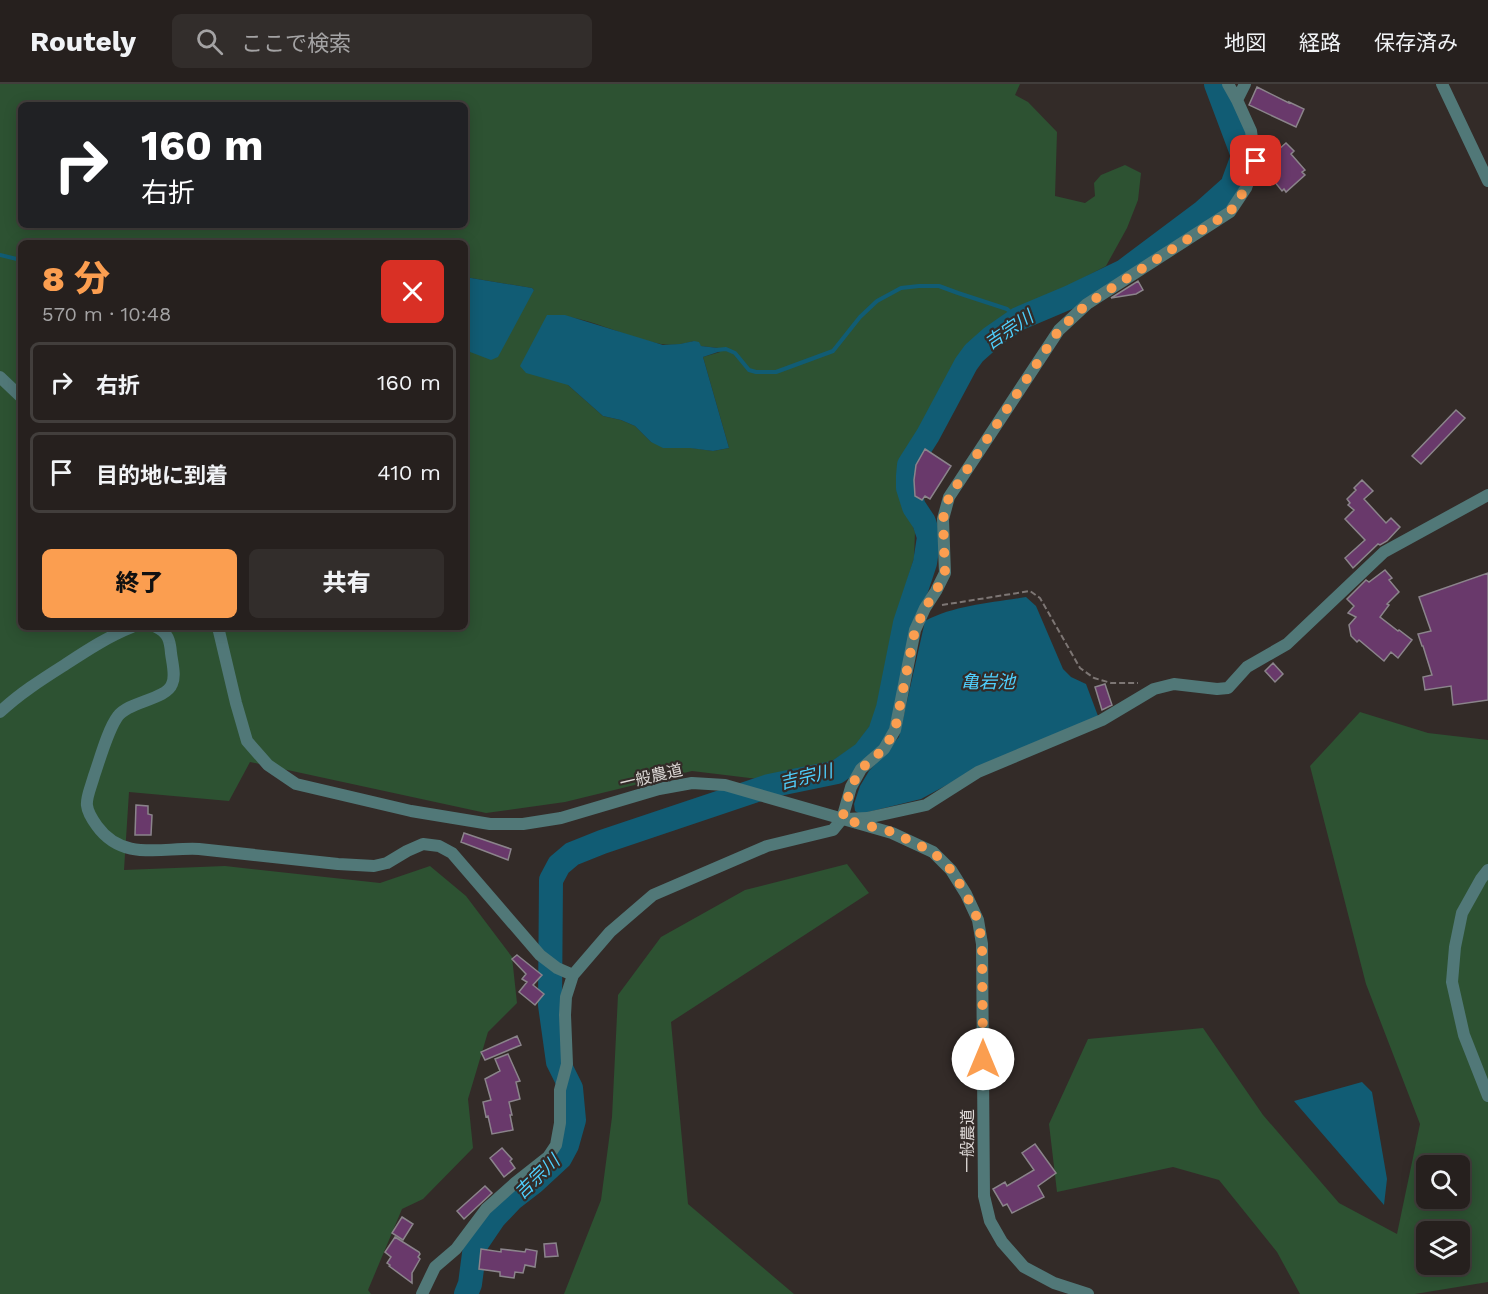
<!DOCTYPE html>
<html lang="ja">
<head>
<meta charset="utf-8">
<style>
	body { margin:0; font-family:"Work Sans","Noto Sans JP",sans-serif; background:#322d2b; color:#f1f3f6; height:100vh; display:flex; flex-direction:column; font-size:22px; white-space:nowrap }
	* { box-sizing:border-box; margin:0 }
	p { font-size:20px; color:#a4a3a4 }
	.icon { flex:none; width:33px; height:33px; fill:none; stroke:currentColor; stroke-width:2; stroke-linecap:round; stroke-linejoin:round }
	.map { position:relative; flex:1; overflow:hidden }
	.sheet { position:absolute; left:18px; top:156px; width:450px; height:390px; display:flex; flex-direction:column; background:#26201e; border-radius:9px; box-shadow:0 3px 15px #0003,0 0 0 2px #423e3c }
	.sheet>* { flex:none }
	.hud { position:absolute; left:18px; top:18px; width:450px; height:126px; border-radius:9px; box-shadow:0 3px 15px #0003,0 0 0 2px #423e3c; background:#202124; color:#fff; overflow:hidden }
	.fabs { position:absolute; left:1416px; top:1071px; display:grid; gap:12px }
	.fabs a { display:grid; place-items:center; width:54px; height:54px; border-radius:9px; background:#26201e; box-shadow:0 3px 15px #0003,0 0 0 2px #423e3c; font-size:30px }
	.pin { position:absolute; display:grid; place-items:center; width:51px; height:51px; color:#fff; margin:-26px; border-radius:12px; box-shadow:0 3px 9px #0006 }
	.me { position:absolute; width:66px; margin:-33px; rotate:0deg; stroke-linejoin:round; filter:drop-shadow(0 0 4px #0008) }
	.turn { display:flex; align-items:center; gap:21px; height:126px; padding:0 24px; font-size:27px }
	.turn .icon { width:78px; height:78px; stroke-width:2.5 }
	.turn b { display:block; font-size:42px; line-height:51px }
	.round { display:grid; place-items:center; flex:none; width:63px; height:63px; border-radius:9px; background:#322d2b }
	.headline { display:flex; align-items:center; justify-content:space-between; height:102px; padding:0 24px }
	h1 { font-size:36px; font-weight:800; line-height:45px; color:#fb9e50 }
	.cta { display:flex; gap:12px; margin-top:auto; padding:12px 24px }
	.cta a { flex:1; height:69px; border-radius:9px; background:#fb9e50; color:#111; font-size:24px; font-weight:800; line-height:69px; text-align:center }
	.cta a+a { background:#322d2b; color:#f1f3f6 }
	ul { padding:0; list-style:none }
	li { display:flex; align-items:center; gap:18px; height:81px; margin:0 12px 9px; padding:0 12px; border:3px solid #423e3c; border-radius:9px }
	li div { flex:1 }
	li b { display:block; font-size:22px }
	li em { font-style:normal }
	header { display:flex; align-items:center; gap:36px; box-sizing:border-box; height:84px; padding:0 30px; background:#26201e; border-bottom:2px solid #423e3c }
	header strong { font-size:28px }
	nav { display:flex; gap:33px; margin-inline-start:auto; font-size:21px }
	.search { width:420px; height:54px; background:#322d2b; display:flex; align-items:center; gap:15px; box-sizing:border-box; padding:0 21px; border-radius:9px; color:#a4a3a4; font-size:22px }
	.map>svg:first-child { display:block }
	.green { fill:#2d5232; fill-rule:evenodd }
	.water { fill:#115c74 }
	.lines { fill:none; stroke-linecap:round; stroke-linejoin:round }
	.stream { stroke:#115c74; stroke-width:4 }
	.river { stroke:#115c74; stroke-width:24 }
	.building { fill:#69396b; stroke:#8b848b; stroke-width:1.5 }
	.path { stroke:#7d7674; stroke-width:2; stroke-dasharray:6 3; stroke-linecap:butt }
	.minor { stroke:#517878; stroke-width:12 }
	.tertiary { stroke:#517878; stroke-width:12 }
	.route { stroke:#fb9e50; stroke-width:10; stroke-dasharray:0 18 }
	.labels { text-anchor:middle; stroke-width:4.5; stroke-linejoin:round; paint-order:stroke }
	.street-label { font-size:16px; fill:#ddd8d6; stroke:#332b28 }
	.water-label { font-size:18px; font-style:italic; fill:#4fd0fe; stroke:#332b28 }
</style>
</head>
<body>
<header>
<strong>Routely</strong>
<div class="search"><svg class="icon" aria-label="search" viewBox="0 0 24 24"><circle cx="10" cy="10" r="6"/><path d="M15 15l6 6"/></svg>ここで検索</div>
<nav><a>地図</a><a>経路</a><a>保存済み</a></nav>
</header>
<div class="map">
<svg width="1488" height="1210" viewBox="0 0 1488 1210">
	<rect width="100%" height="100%" fill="#332b28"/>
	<path class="green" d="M0 0H1020L1015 11 1028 18 1057 48 1055 112 1085 119 1095 112 1094 99 1101 91 1125 81 1141 89 1138 116 1127 144 1106 182 1003 236 967 264 898 384 899 408 915 448 914 474 894 539 874 636 856 661 832 677 758 695 692 687 565 718 486 729 250 678 229 717 129 708 124 786 225 782 380 799 430 782 466 812 512 873 517 919 488 948 468 1015 473 1064 423 1115 402 1125 368 1206 371 1210H0ZM21 21H465V141H21ZM21 159H465V193L532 204 534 206 468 268 465 266V543H21ZM548 231C587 231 623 253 661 260 672 262 683 260 694 257L701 262 718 264 720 268 703 273 729 364 713 367 651 358 635 342 621 336 603 332 568 301Z
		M1360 628 1428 649 1488 656V1198L1415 1210H1300L1277 1168 1219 1096 1173 1083 1057 1108 1049 1040 1088 955 1203 944 1263 1031 1339 1119 1397 1150 1420 1040 1366 900 1310 682ZM1426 1082H1460V1114H1426ZM1426 1148H1460V1180H1426Z
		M847 780 869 809 671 938 688 1120 794 1210H564L601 1116 612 1033 618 911 661 853 745 806Z"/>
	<path class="water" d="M465 193 532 204 534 206 498 273 491 276 465 266Z
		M547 231H565L663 261 680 260 694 257 699 258 701 262 718 264 721 267 703 273 729 364 713 367 690 364H663L651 358 635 342 621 336 603 332 568 301 526 289 520 282Z
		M1026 513 1036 522 1063 585 1071 593 1086 600 1098 632 991 677 921 715 860 730 855 727 854 720 860 702 869 687 899 653 925 537C955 521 992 519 1026 513Z
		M1362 998 1372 1008 1387 1095 1384 1121 1294 1017Z"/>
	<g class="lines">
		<path class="stream" d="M0 171 21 176
			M716 266 726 265 735 269 749 286 756 288H776L833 267 860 233 877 217 901 204 919 202H939L958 209 1007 225 1018 235"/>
		<path class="river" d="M466 1210 470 1200 475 1162 494 1134 512 1115 534 1098 560 1074 567 1061 574 1036 571 1004 558 978 550 921 551 796 559 781 572 770 602 758 769 702 837 688 864 669 880 648 888 624 905 539 925 479 929 453 924 438 914 423 908 404V392L909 381 928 351 966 280 974 269 992 253 1018 235 1070 213 1124 187 1204 127 1232 102 1243 72 1216 0"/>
	</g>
	<path class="building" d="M1257 3 1289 19V18L1304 25 1296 43 1249 21Z
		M1286 59 1294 67 1291 70 1305 86 1302 88 1305 91 1286 108 1284 105 1282 107 1265 86 1274 79 1269 74Z
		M1138 197 1143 206 1136 210 1111 214Z
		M1456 326 1465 334 1421 380 1412 372Z
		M925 365 951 382 930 415 925 412 922 416 915 412 914 396 916 381Z
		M1362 396 1373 407 1364 415 1386 439 1391 434 1400 443 1387 457 1380 461 1378 460 1353 484 1345 474 1365 456 1345 435 1354 426 1348 421 1350 419 1347 415 1356 406 1354 404Z
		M1385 486 1392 494 1389 496 1399 508 1387 520 1389 521 1380 533 1398 547 1399 546 1412 556 1398 574 1391 568 1384 577 1359 556 1357 558 1351 552 1349 541 1356 533 1348 529 1354 522 1347 515 1366 496 1369 498Z
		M1488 489V616L1453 621 1451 602 1425 606 1423 593 1432 591 1423 562H1422L1418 550 1431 547 1419 513Z
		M1273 579 1283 590 1275 598 1265 587Z
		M1105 600 1112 621 1102 626 1095 603Z
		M136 721 148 722V730L152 731 151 751H135Z
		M464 749 511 765 508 776 461 758Z
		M517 871 542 891 533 901 544 910 535 921 519 908 527 898 522 895 526 890 512 875Z
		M517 952 521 961 485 976 481 968Z
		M508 970 520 997 516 998 520 1015 509 1018 512 1031H510L513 1046 492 1050 488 1032 486 1033 483 1018 491 1016 485 995 500 987 495 975Z
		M1035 1060 1056 1089 1038 1102 1044 1113 1012 1129 1007 1120 1003 1122 993 1105 1005 1098 1007 1102 1034 1086 1022 1069Z
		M502 1064 512 1075 510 1077 515 1084 504 1093 490 1074Z
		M485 1102 492 1109 464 1135 457 1127Z
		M402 1133 413 1140 403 1156 392 1149Z
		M395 1153 419 1168 420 1170 418 1173 420 1175 412 1189V1199L389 1182 390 1181 387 1179 391 1173 385 1168Z
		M556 1159 558 1172 545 1173 544 1160Z
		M481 1165 501 1168V1165L525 1168 526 1165 537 1167 535 1183 525 1181 523 1189 515 1188 514 1194 500 1192V1188L479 1185Z"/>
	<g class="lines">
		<path class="path" d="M942 521 1030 507 1040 514 1080 584 1094 594 1111 599H1138"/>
		<path class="minor" d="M1228 0 1237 16
			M1442 0 1488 97
			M156 543C168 549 170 556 171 569 172 578 176 592 172 600 166 616 129 617 118 632 108 645 100 675 94 692 87 716 81 720 97 742 123 778 162 763 199 765L338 780 374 782 387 779 407 767 423 760 439 762 452 769 540 871 557 884 573 891
			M0 628C19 610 41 596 63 582 86 567 107 553 132 543
			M846 735 867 734 926 721 978 688 1102 636 1154 605 1174 600 1217 605 1228 604 1247 583 1287 560 1384 468 1488 411
			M422 1210 435 1183 456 1165 486 1125 515 1099 548 1073 556 1061 560 1039V1006L567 980 565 931 566 913 573 891 610 848 653 811 767 762 833 746 842 735 851 703 861 685 884 665 895 646 915 546 925 524 936 507 945 489 943 435 949 413 1059 246 1087 220 1230 128 1246 104 1255 77 1251 47 1237 16 1245 0"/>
		<path class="tertiary" d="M0 293 21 313
			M218 543 236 619 247 657 268 681 296 700 411 727 490 740H523L561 734 659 705 692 699 725 701 892 749 933 768 951 786 966 810 978 836 982 860 984 1112 990 1137 1002 1158 1024 1183 1054 1199 1088 1210
			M1488 786 1481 795 1462 829 1455 863 1452 898 1464 951 1488 1012"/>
	</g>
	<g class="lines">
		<path class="route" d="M983 975 982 860 978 836 966 810 951 786 933 768 892 748 842 735 851 703 861 685 884 665 895 646 915 546 925 524 936 507 945 489 943 435 949 413 1059 246 1087 220 1230 128 1246 104 1256 77"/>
	</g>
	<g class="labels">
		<g class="street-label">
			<text transform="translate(651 692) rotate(-13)" y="6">一般農道</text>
			<text transform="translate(967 1057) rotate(-90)" y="6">一般農道</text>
		</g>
		<g class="water-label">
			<text transform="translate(1009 246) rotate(-34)" y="6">吉宗川</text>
			<text x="988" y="604">亀岩池</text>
			<text transform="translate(806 693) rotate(-14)" y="6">吉宗川</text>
			<text transform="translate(537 1093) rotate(-44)" y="6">吉宗川</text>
		</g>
	</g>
</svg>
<div class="fabs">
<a><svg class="icon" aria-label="search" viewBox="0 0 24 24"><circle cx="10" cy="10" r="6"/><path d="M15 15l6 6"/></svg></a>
<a><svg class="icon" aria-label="layers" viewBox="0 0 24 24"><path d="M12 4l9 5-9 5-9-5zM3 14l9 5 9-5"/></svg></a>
</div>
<div class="pin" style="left:1256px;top:77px;background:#d93025"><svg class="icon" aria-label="arrive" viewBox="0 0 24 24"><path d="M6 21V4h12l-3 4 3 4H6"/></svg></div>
<svg class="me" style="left:983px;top:975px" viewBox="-20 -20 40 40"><circle r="19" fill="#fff"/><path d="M0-13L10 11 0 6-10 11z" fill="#fb9e50"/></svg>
<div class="hud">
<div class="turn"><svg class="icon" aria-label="right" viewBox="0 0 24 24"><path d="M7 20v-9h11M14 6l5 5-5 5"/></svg><div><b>160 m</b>右折</div></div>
</div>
<section class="sheet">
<div class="headline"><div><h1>8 分</h1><p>570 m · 10:48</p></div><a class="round" style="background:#d93025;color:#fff"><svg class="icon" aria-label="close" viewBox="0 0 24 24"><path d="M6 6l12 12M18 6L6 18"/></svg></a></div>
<ul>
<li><svg class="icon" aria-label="right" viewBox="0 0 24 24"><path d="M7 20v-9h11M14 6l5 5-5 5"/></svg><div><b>右折</b></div><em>160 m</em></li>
<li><svg class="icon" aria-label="arrive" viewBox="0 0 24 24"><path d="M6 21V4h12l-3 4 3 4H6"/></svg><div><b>目的地に到着</b></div><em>410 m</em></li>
</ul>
<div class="cta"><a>終了</a><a>共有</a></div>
</section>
</div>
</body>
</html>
